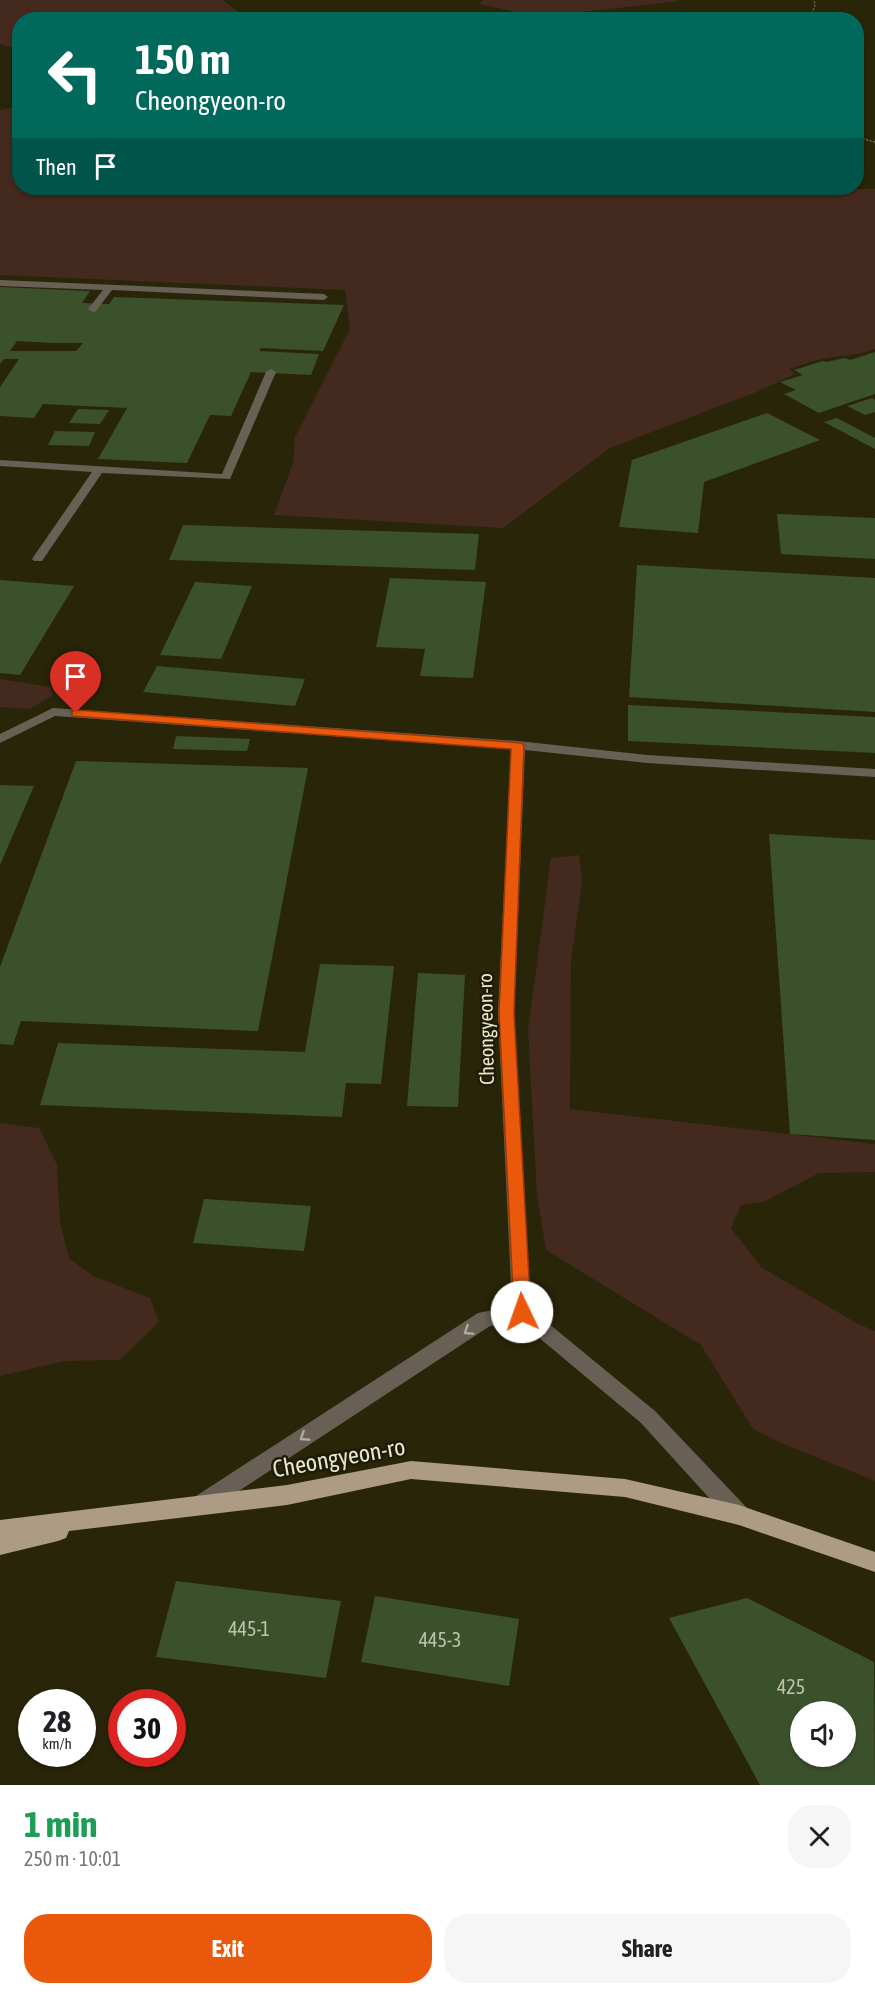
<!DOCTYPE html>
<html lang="en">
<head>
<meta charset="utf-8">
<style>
	body { margin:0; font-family:"Asap Condensed",sans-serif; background:#f6f6f6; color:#202124; height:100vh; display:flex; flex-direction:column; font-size:22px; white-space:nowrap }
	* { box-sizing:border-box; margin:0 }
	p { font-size:20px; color:#757577 }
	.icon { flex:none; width:33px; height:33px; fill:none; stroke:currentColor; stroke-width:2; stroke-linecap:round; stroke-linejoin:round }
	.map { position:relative; height:1785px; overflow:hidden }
	.side { display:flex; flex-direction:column; background:#fff; flex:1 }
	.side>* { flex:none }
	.hud { position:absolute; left:12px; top:12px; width:852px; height:183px; border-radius:24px; box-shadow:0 2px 4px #0004; background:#00695c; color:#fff; overflow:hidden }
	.fabs { position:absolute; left:790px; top:1701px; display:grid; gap:12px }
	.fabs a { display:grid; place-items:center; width:66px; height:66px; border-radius:50%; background:#fff; box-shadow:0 2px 4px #0004; font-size:30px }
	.speed { position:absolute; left:18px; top:1689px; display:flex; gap:12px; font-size:30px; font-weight:700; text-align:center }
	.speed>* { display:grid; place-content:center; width:78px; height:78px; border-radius:50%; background:#fff; box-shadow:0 2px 4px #0004; line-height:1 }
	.speed small { font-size:15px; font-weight:400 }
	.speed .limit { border:9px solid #d22; background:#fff; color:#111 }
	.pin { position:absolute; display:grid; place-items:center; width:51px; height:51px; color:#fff; margin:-62px -26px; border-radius:50% 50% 50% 0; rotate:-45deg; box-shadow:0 0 6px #0007 }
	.pin .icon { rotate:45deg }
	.me { position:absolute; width:66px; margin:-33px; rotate:357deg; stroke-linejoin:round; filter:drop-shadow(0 0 4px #0008) }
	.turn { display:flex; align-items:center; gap:21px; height:126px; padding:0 24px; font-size:27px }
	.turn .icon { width:78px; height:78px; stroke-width:2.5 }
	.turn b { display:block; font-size:42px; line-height:51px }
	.then { display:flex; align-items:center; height:57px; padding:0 24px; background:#0003; gap:12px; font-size:22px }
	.round { display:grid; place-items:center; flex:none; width:63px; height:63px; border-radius:24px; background:#f6f6f6 }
	.summary { display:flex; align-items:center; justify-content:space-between; height:102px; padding:0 24px }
	h1 { font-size:36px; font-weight:700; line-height:45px; color:#1e9e55 }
	.cta { display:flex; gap:12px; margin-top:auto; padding:12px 24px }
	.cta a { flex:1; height:69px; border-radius:24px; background:#ea580c; color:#fff; font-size:24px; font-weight:700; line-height:69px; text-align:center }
	.cta a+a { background:#f6f6f6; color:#202124 }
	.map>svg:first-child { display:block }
	.green { fill:#442a1e }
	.building { fill:#3b512c; fill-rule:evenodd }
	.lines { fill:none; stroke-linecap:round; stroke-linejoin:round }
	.path { stroke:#6b6950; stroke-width:1.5; stroke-dasharray:2 1.5; stroke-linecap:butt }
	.minor { fill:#686055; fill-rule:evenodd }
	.major { fill:#ad9b84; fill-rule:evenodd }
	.oneway { stroke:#aeaa9c }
	.route { fill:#ea580c; stroke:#983908; stroke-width:1.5 }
	.labels { text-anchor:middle; stroke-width:5; stroke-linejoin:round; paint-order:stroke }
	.street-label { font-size:20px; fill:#e8e7d6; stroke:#1e1c01 }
	.near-number-label { font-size:20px; fill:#bdc2ac }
	.near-street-label { font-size:24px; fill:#e8e7d6; stroke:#1e1c01 }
</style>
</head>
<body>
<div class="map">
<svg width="875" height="1785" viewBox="0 0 875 1785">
	<rect width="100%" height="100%" fill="#282508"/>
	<path class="green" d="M0 0H223L247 19 20 20 19 50 0 44Z
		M484 0H677L680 1 538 17 479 4Z
		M19 106 20 188 875 189V349C857 356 841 355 822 359 811 361 800 366 789 369L795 374 759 391 610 448 503 528 274 515 293 463 295 437 350 329 345 290 0 275V110Z
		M0 679 51 687 52 696 29 709 0 707Z
		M579 855 582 884 571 960 570 1109 875 1144V1172L819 1173 763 1202 741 1205 731 1228 761 1267 858 1324 875 1331V1481L779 1442 753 1429 701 1345 546 1250 537 1195 528 1030 551 858Z
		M0 1123 39 1128 57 1165 60 1223 69 1258 93 1276 150 1298 159 1322 120 1360 65 1361 0 1376Z"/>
	<path class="building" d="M0 287 90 291 82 303 109 304 114 297 344 305 323 351 261 348 259 351 319 354 311 375 251 372 231 416 210 415 187 463 98 459 127 408 43 404 34 418 0 416V387L19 359H4L0 364ZM17 341 52 343H83L76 351H10Z
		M875 352V394L819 413 784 394 796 390 780 382 803 375 794 370 823 361 826 362 845 358 850 360Z
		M872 398 875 400V412L865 415 847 406Z
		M78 409 109 410 100 424 69 423Z
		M767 413 820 440 704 482 698 533 619 527 632 460Z
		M837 418 875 438V449L824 422Z
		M55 431 95 432 89 446 48 445Z
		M777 514 875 518V559L781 554Z
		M183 525 479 534 475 570 169 560Z
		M637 565 875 578V712L629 697Z
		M390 578 486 582 473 678 420 676 425 649 376 647Z
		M0 580 74 586 20 675 0 673Z
		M195 582 252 586 221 659 160 655Z
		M157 666 305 679 295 706 143 692Z
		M628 705 875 717V753L628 741Z
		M176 736 250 739 247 751 173 749Z
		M76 761 308 768 258 1031 21 1021 13 1045 0 1044V967Z
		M0 785 34 786 0 865Z
		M769 834 875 840V1140L790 1134Z
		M320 964 394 966 381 1084 346 1083 342 1117 40 1105 58 1043 305 1052Z
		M418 973 465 975 458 1107 407 1106Z
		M204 1199 311 1206 304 1251 193 1243Z
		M176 1581 341 1601 326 1678 156 1657Z
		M375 1596 519 1619 509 1686 361 1662Z
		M747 1598 874 1662 875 1785H760L669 1618ZM801 1712H846V1756H801Z"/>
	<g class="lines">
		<path class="path" d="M810 20 815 5 814 0
			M856 137 875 142"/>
		<path class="minor" d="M0 280 324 294 328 297 324 300 112 290 96 311 93 312 88 309 103 290 0 286Z
			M271 369 276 372 230 479 102 473 42 561H34L32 559 92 472 0 466V460L222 474 266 372Z
			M53 708 518 741 647 755 875 769V777L647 763 525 750 514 1013 531 1309 655 1411 747 1508 750 1515 747 1522 739 1525 731 1522 641 1423 519 1321 490 1326 207 1512 200 1515 193 1512 189 1505 193 1498 478 1313 512 1306 498 1013 511 749 55 716 0 743V734Z"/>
		<path class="major" d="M411 1461 625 1479 739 1505 875 1552V1572L739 1525 625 1497 411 1479 287 1505 69 1531 66 1538 58 1541 0 1555V1520L287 1485Z"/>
	</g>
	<defs><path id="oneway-chevron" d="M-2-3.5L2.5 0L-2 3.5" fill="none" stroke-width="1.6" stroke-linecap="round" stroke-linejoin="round" transform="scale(1.5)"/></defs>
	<g class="oneway">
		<use href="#oneway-chevron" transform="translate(468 1331) rotate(147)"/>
		<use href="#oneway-chevron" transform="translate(304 1437) rotate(147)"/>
	</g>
	<path class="route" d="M76 710 522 743 524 746 514 1013 531 1312 528 1317 522 1319 516 1317 514 1312 499 1013 511 749 72 716V711Z"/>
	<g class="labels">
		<g class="street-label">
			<text transform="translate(486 1029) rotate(-91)" y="7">Cheongyeon-ro</text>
		</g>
		<g class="near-number-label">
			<text x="249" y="1636">445-1</text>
			<text x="440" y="1647">445-3</text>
			<text x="791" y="1694">425</text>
		</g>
		<g class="near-street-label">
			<text transform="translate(339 1458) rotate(-10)" y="8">Cheongyeon-ro</text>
		</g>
	</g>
</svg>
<div class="fabs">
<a><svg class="icon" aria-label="sound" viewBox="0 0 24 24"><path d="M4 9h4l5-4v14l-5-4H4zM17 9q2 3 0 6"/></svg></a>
</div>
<div class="speed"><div>28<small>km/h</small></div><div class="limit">30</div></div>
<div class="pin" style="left:76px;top:713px;background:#d93025"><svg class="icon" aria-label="arrive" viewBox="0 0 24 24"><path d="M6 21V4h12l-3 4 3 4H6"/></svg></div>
<svg class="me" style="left:522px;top:1312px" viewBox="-20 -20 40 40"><circle r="19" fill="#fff"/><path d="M0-13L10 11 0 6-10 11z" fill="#ea580c"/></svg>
<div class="hud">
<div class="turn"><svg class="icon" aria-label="left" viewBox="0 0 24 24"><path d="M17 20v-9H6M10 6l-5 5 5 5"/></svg><div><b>150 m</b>Cheongyeon-ro</div></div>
<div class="then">Then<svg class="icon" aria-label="arrive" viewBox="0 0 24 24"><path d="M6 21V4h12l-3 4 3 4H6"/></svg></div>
</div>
</div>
<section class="side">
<div class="summary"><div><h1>1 min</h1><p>250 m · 10:01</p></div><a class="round"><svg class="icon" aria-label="close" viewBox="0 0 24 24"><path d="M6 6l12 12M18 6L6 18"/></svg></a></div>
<div class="cta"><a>Exit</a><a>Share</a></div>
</section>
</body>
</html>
